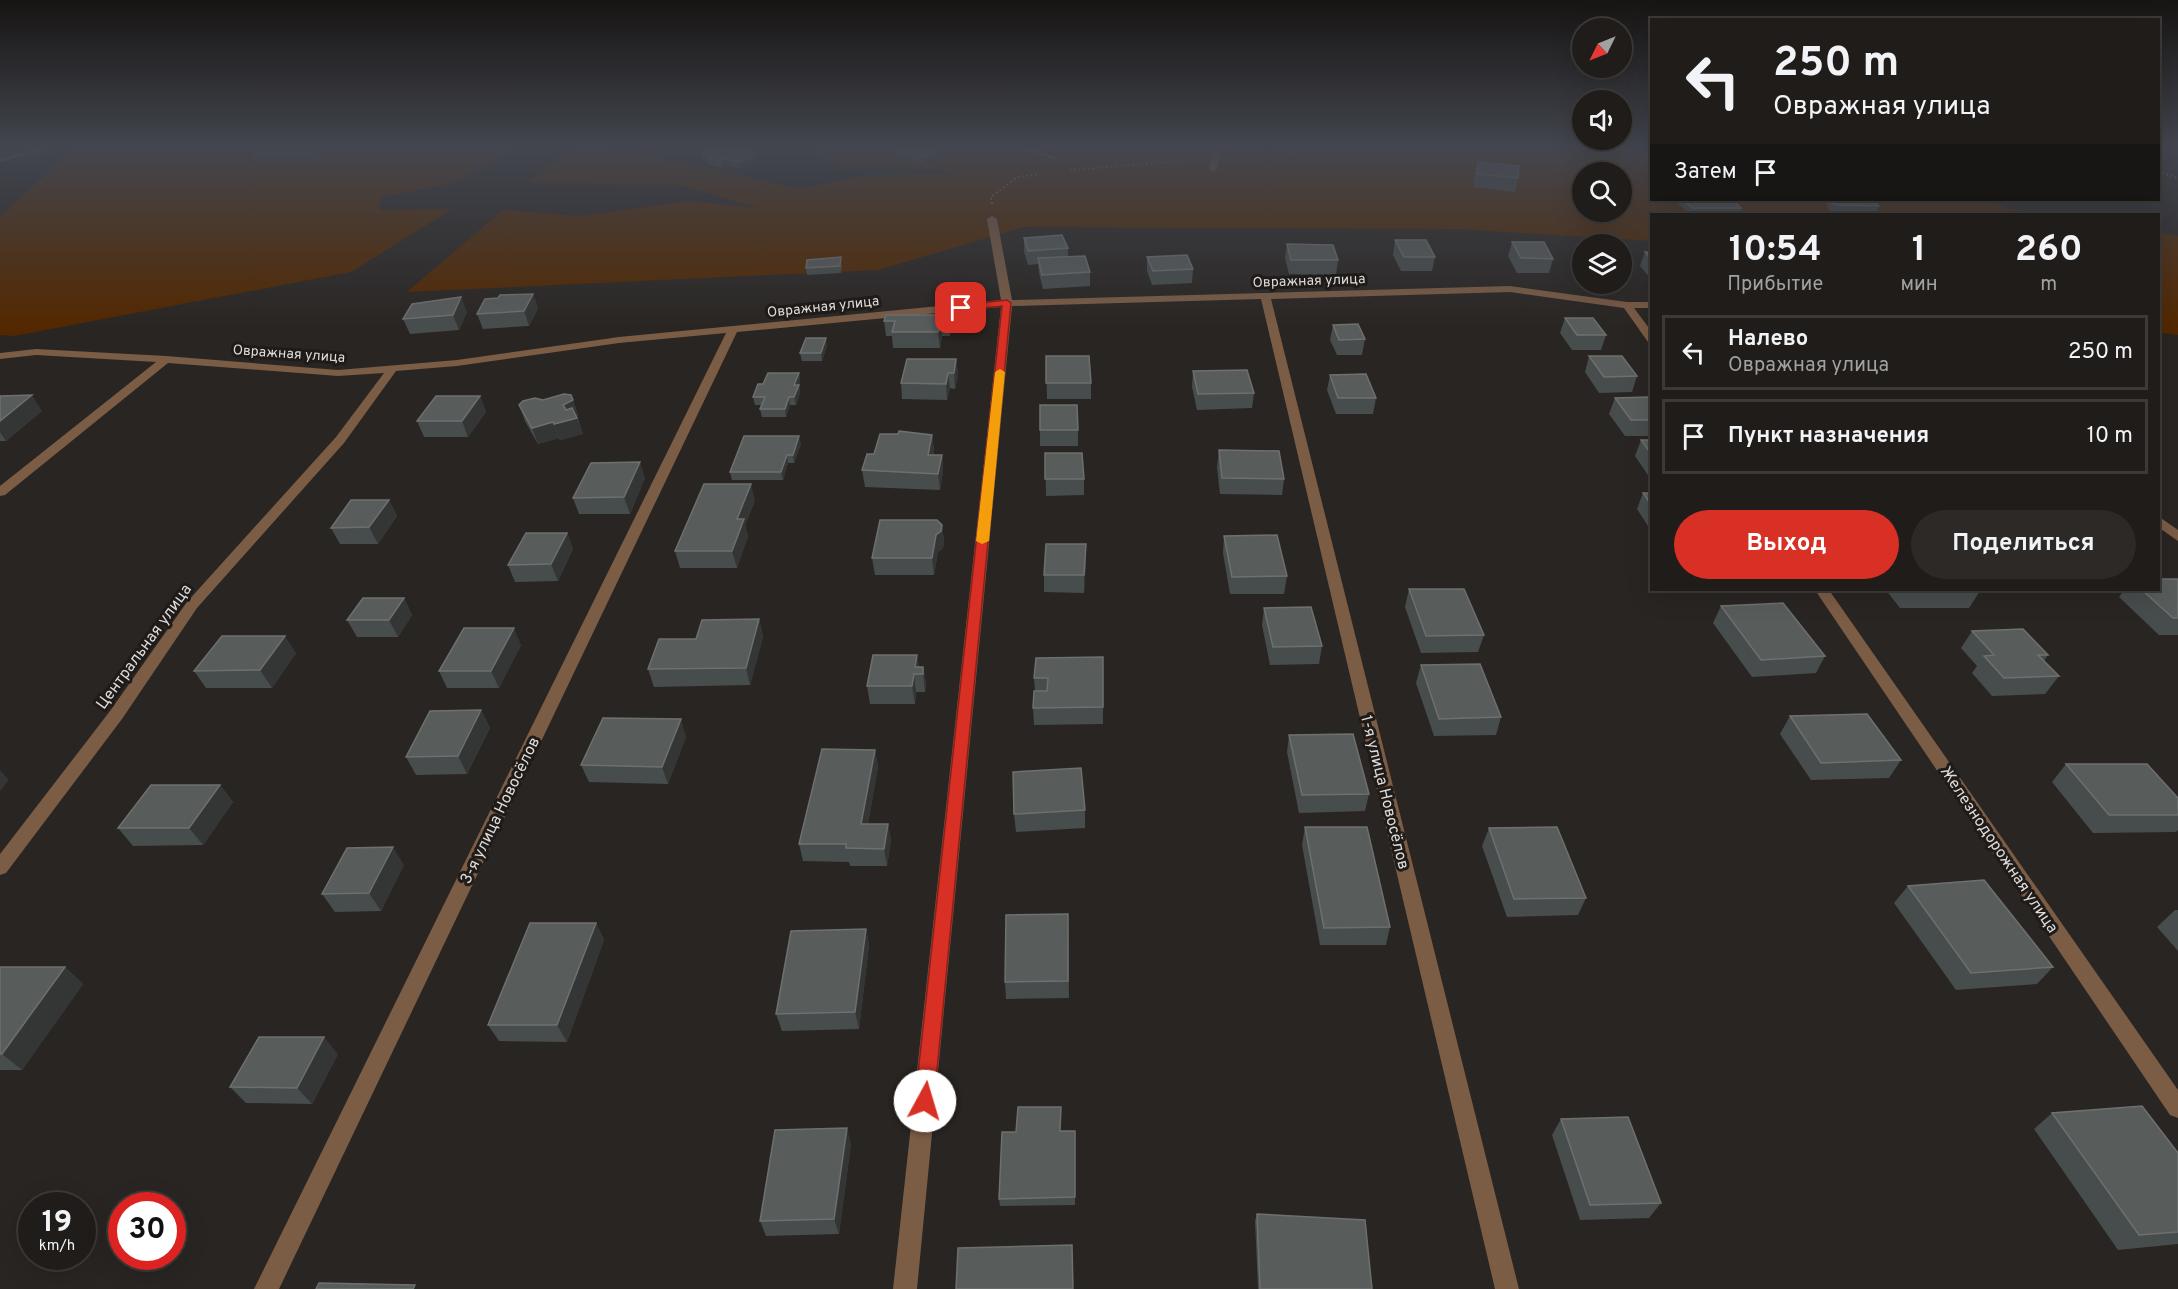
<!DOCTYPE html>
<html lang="ru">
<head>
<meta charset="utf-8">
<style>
	body { margin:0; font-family:Overpass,sans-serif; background:#2c2927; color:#f1f3f6; height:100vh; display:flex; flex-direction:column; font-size:22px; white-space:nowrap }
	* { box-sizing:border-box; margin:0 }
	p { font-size:20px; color:#a1a1a2 }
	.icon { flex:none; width:33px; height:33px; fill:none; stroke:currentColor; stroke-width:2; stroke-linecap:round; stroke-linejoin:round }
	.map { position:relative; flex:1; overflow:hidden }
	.panel { position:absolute; left:1650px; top:213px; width:510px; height:378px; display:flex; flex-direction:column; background:#1f1c1a; border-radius:0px; box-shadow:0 6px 24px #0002,0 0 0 2px #3c3a39 }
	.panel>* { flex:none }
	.hud { position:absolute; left:1650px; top:18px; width:510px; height:183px; border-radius:0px; box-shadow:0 6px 24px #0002,0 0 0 2px #3c3a39; background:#1f1c1a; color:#f1f3f6; overflow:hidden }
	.needle { width:39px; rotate:227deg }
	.fabs { position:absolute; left:1572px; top:18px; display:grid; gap:12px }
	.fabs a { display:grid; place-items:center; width:60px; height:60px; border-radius:50%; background:#1f1c1a; box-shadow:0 6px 24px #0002,0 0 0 2px #3c3a39; font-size:30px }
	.speed { position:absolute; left:18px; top:1192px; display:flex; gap:12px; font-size:30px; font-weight:700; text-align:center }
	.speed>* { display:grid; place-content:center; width:78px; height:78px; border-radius:50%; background:#1f1c1a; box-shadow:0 6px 24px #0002,0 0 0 2px #3c3a39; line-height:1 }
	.speed small { font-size:15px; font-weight:400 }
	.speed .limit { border:9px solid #d22; background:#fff; color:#111 }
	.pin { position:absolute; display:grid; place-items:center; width:51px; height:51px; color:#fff; margin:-26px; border-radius:12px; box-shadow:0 3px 9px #0006 }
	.me { position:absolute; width:66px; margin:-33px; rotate:6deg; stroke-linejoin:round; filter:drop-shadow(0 0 4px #0008) }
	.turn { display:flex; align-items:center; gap:21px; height:126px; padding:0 24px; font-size:27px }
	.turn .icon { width:78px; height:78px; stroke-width:2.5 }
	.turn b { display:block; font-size:42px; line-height:51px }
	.then { display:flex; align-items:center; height:57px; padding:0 24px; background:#0003; gap:12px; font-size:22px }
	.eta { display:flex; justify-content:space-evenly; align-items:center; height:102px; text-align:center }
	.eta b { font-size:36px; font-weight:700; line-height:42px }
	.button { display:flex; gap:12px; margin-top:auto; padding:12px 24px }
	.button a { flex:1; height:69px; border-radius:36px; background:#d93025; color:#fff; font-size:24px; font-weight:700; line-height:69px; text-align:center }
	.button a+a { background:#2c2927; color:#f1f3f6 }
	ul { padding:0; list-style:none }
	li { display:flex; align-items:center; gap:18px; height:75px; margin:0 12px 9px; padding:0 12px; border:3px solid #3c3a39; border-radius:0px }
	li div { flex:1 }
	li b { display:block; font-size:22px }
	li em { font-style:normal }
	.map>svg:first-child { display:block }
	.green { fill:#532800; fill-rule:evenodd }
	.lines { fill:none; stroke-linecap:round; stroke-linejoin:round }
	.path { stroke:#83807d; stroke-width:2; stroke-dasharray:1.5 3; stroke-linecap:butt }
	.minor { fill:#7b5c45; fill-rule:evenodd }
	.wall { fill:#474d4c }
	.shaded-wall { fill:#343635 }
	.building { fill:#585c5b; stroke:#6d706f; stroke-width:1.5 }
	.route { fill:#d93025; stroke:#8d1f18; stroke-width:1.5 }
	.slow { fill:#f59e0b }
	.labels { text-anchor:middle; stroke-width:6; stroke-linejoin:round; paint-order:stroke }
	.far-street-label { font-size:14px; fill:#dedbd9; stroke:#1f1b19 }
	.street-label { font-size:16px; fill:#dedbd9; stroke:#1f1b19 }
</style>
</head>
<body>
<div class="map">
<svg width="2178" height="1289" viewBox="0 0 2178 1289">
	<rect width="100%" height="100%" fill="#292522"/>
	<path class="green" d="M75 147H516L459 182 381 197 379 210 452 209 351 272 14 336 0 335V217Z
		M574 147H609L801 189 860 176 961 173 893 166H846L800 147H1651L1652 200H1983L2011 209 2046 214H1652L1651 241 1459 229 1024 227 878 270 407 292 503 210 581 216 689 201 758 208 681 185 526 183ZM1582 172H1622V212H1582Z
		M2158 233 2178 236V335L2162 333 2158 319Z"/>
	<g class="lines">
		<path class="path" d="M1604 147 1652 155
			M1235 157 1403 147
			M1070 170 1194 160
			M2158 171 2178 178
			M992 204 991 197 1017 177 1039 174"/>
		<path class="minor" d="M44 147H58L0 162V158Z
			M1013 147H1026L1060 158 1056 160Z
			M1214 147H1222L1217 169 1213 172 1209 169Z
			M992 216 997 219 1012 300 1510 286 1627 302H1652V308H1634L1652 332V343L1648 342 1624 308 1510 292 1271 299 1519 1289H1495L1261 299 1012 306 917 1289H893L1001 307 737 332 279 1289H254L726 333 619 343 457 366 396 371 344 443 197 608 122 719 6 873 0 875V854L110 711 187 602 336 437 384 373 338 376 168 363 5 495 0 496V486L156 362 36 355 0 359V353L36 349 166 356 338 370 457 360 619 337 1001 300 987 219Z
			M2158 516 2178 530V541L2158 527Z
			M1815 590H1829L2178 1090V1118L2170 1115Z"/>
	</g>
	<path class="wall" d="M249 147H332L319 158H254Z
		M1150 147H1189L1175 153Z
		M897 150H953L924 164 897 156Z
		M755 153 756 159 754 160V164L738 168 728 166 722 168 709 165 708 162 703 160 702 154Z
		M1478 162 1518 178 1515 192 1473 187Z
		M1677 200H1733L1741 208 1738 214H1690L1676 202Z
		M1821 200H1872L1879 206 1876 213 1834 212 1829 210 1827 207 1828 205Z
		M1024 238 1068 248V257L1090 272V286L1043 289 1039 273 1038 264 1028 265 1024 252Z
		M1395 240 1435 257 1432 271H1401L1393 255Z
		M1512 242 1553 259 1549 273H1517L1508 256Z
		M1287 244 1338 260 1336 275 1289 274 1285 258Z
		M1645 252H1652V280L1640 266Z
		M1147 257 1193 269 1192 283 1152 285 1147 271Z
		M842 265 841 273 807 275 806 268Z
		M533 294 538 308 529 326 483 329 477 314 498 298Z
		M467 312 459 330 410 334 403 319Z
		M950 315 952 330 950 336H942L940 348H893L892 336H886L884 321Z
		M1565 318 1606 335 1601 350H1572L1560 333Z
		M1333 325 1365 339 1362 355H1337L1330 340Z
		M827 346 822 361H802L800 353Z
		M1046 356 1091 383V399H1047Z
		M1589 356 1637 376 1632 392 1599 393 1585 372Z
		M956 359 958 375 955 389 950 388 947 400 902 399 901 383Z
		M1193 371 1254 393 1252 408 1197 410 1192 387Z
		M799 373 800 381 799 385 800 393 796 405H790L786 417H762L760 409 762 405H755L753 397 763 384Z
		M1330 375 1376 398 1373 414H1336L1327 390Z
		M0 396 42 411 6 441H0Z
		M480 396 486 412 468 437H424L417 421Z
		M1615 398 1652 401V436H1625L1609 414Z
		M543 400H573L578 415 577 416 583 434 560 440 559 438 538 444 525 421 519 405Z
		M1040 405 1078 430V446H1040Z
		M932 435 934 451 933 455H942L943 471 940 490 865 487 862 470 874 454Z
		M1641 440H1652V481L1635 456Z
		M801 444 794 463H788L783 480H732L730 472Z
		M1219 450 1284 479 1282 495 1220 494 1217 467Z
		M1045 453 1084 479V495L1046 496Z
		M645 478 630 514H579L573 498Z
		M1643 493H1652V532L1637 509Z
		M389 500 397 516 378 544H340L331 528Z
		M755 501 745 525 748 536 737 568H680L675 551Z
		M942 525 944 542 943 548 938 552 934 575H875L872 558Z
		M567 533 573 549 558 581 515 582 508 565Z
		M1224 536 1287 576 1284 594H1230L1223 553Z
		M1086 561 1084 593 1044 592V575Z
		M2178 579V635H2159L2119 597 2124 590H2158Z
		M1409 589 1484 635 1478 652 1421 653 1405 607Z
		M1886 590H1979L1980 591 1969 608H1900Z
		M404 598 412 615 398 637H357L347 620Z
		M1721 606 1825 656 1816 673 1752 677 1713 623Z
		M1264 608 1322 646 1319 664 1270 665 1262 625Z
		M759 619 763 637 750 685 654 687 648 669Z
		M1972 631 2048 655 2044 661 2059 676 2045 694 1992 696 1972 673 1977 666 1961 648Z
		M521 645 499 688H447L439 671Z
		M296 653 272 688H206L194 671Z
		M1103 657V724L1034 725 1033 708 1035 691 1034 678Z
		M1421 665 1501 717 1496 735 1434 736 1416 683Z
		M919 667H923L926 684 925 692H916L915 704H870L867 686Z
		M481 710 490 728 467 774 416 775 406 757Z
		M1790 716 1901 760 1889 778 1811 780 1780 734Z
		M1289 735 1369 794 1365 811 1299 813 1287 752Z
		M686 737 668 784 589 782 581 765Z
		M875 750 878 767 868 824H888L891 841 887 866H850L849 862 803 861 799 844Z
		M2066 764 2178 798V830L2176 832 2093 833 2052 782Z
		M220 785 233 802 203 845 133 846 118 828Z
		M1085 810V828L1016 832 1014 814Z
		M1305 827 1390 927 1386 945H1320L1302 845Z
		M1489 828 1586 898 1578 915 1507 917 1482 846Z
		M404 865 381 911 335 912 322 894Z
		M1908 886 2053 967 2037 984 1956 990 1894 903Z
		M2175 910H2178V951L2157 927Z
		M1068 914 1069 998 1006 999 1005 982Z
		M596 923 604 940 567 1042 499 1041 488 1025Z
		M866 929 869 946 859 1029 782 1031 776 1014Z
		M0 967H65L83 984 22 1070H0Z
		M338 1054 312 1104 246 1103 230 1087Z
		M2052 1113 2178 1153V1244L2118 1250 2034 1129Z
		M1561 1119 1661 1203 1649 1218 1580 1220 1552 1135Z
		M1061 1131H1075V1205L1000 1206 999 1199Z
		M851 1144 839 1234 766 1236 760 1221Z
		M1257 1214 1372 1289H1258L1255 1221Z"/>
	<path class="shaded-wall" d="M315 147H332L319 158Z
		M946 147H953V150L924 164V157Z
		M1175 147H1189L1175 153Z
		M755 153 756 159 754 160V164L738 168 737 162Z
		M726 159 728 166 722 168 721 162Z
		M533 294 538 308 529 326 524 311Z
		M461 297 467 312 459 330 453 315Z
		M950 315 952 330 950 336 949 320Z
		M941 320 942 336 940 348 938 332Z
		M826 338 827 346 822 361 821 353Z
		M956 359 958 375 955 389 954 373Z
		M799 373 800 381 799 385 800 393 796 405 794 397V385Z
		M948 373 950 388 947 400 946 384Z
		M32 395 42 411 6 441 0 432V421Z
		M480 396 486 412 468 437 462 421Z
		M789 397 790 405 786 417 785 409Z
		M573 400 578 415 572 419 577 418 583 434 560 440 554 424 563 405Z
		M553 422 559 438 538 444 532 428Z
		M932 435 934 451 930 471 928 455Z
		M799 436 801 444 794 463 793 455Z
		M787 455 788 463 783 480 781 472Z
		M942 455 943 471 940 490 938 474Z
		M640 462 645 478 630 514 624 497Z
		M751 484 755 501 745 525 748 536 737 568 732 551 737 519Z
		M389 500 397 516 378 544 369 527Z
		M942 525 944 542 943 548 938 552 934 575 932 558 936 535Z
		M567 533 573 549 558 581 551 564Z
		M1086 544V561L1084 593V575Z
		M404 598 412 615 398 637 389 620Z
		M759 619 763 637 750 685 746 668Z
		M514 628 521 645 499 688 491 671Z
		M285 636 296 653 272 688 260 670Z
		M917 655 920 672 915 667Z
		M923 667 926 684 925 692 923 674Z
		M914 674 916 692 915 704 912 686Z
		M481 710 490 728 467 774 458 756Z
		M681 719 686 737 668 784 662 767Z
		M875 750 878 767 865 841 861 824Z
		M0 770 9 780 0 791Z
		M220 785 233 802 203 845 189 828Z
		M888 824 891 841 887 866 884 849Z
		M393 847 404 865 381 911 369 893Z
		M596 923 604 940 567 1042 557 1025Z
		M866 929 869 946 859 1029 855 1012Z
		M65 967 83 984 22 1070 2 1054Z
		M324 1037 338 1054 312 1104 297 1088Z
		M847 1128 851 1144 839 1234 834 1219Z"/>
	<path class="building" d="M717 147H729L755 153 748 156 753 157 737 162 726 159 721 162 708 159 713 156 702 154Z
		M903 147H946L924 157 897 150Z
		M1478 162 1519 166 1518 178 1476 174Z
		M1683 200H1733L1741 208H1692Z
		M1832 200H1872L1879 206 1837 205 1832 203 1830 201Z
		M1062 235 1068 248 1028 251 1024 238Z
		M1395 240H1426L1435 257H1404Z
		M1512 242H1544L1553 259 1521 258Z
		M1287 244 1333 245 1338 260H1291Z
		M1645 252H1652V260Z
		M1187 255 1193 269 1153 271 1147 257Z
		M1085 256 1090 272 1042 275 1038 258Z
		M841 257 840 266 806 268 807 260Z
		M533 294 524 311 477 314 485 299 498 298 500 295Z
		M461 297 453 315 403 319 412 304Z
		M886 315H950L949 320H941L938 332H892L895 321H884Z
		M1565 318H1593L1606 335H1577Z
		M1358 324 1365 339 1339 340 1333 325Z
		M806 338H826L821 353H800Z
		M1046 356H1089L1091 383H1046Z
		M1589 356H1622L1637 376 1604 377Z
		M907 359H956L954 373H948L946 384 901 383Z
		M1247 370 1254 393 1198 394 1193 371Z
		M768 373H799L794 385H799L794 397H789L785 409H760L765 397H753L758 384H763Z
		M1366 374 1376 398H1338L1330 375Z
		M564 394 571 395 573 400 563 405 566 410 572 408 577 418 554 424 553 422 532 428 519 405 523 401 535 398 543 400Z
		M32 395 0 421V396Z
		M436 396H480L462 421H417Z
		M1649 397 1652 401V420H1631L1615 398Z
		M1040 405H1077L1078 430H1040Z
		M899 431 932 435 928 455H942L938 474 862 470 867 454H874L880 434H898Z
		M744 436H799L793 455H787L781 472H730Z
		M1641 440H1652V455Z
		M1219 450 1279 451 1284 479 1222 478Z
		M1045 453H1082L1084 479H1045Z
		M640 462 624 497 573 498 591 463Z
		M704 484H751L737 519H744L732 551H675Z
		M1643 493H1652V506Z
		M351 500H389L369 527 331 528Z
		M880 520H937L942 525 941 531 936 535 932 558H872Z
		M526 533H567L551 564 508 565Z
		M1277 535 1287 576 1232 577 1224 536Z
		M1046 544H1086L1084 575H1044Z
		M2158 579H2178V618H2173L2142 590H2158Z
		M1409 589H1464L1484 635 1426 636Z
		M1909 590H1979L1980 591H1910Z
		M363 598H404L389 620H347Z
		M1783 603 1825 656 1761 660 1721 606Z
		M1311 607 1322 646 1273 647 1264 608Z
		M759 619 746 668 648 669 659 639H696L702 620Z
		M464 628H514L491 671H439Z
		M2023 629 2048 655H2038L2059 676 2004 678 1984 656 1994 655 1972 631Z
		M222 636H285L260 670 194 671Z
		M873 655H917L915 667H923V674H914L912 686H867Z
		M1103 657V707L1033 708 1034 691H1047L1048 678H1034L1036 658Z
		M1480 664 1501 717 1439 719 1421 665Z
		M481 710 458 756 406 757 430 711Z
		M1867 714 1901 760 1821 763 1790 716Z
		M603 718 681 719 662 767 581 765Z
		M1353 734 1369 794 1302 795 1289 735Z
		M822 749 875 750 861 824H888L884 849 846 848V844H799Z
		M2066 764H2147L2178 798V815H2109Z
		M1081 768 1085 810 1014 814 1013 772Z
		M151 785H220L189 828H118Z
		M1305 827H1367L1390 927 1324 928Z
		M1557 827 1586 898 1514 899 1489 828Z
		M393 847 369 893 322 894 347 848Z
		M1984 880 2053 967 1971 973 1908 886Z
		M1068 914V981L1005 982 1006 915Z
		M530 923H596L557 1025H488Z
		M866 929 855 1012 776 1014 791 931Z
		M0 967H65L2 1054H0Z
		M259 1037H324L297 1088 230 1087Z
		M2142 1106 2178 1153V1232L2139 1235 2052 1113Z
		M1018 1107H1061L1060 1131H1075V1197L999 1199 1002 1132H1016Z
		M1628 1117 1661 1203 1590 1205 1561 1119Z
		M847 1128 834 1219 760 1221 775 1130Z
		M1257 1214 1365 1220 1372 1289H1260Z
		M1072 1245 1073 1289H956L958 1248Z
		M319 1283 415 1285 413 1289H316Z"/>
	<linearGradient id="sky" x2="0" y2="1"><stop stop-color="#171413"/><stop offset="0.45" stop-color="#43464f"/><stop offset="1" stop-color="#43464f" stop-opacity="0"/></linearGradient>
	<rect width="2178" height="327" fill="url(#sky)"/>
	<path class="route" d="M1007 300 1011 303 934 1101 931 1108 925 1110 918 1108 915 1101 1002 306 961 310 956 308 961 305Z"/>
	<path class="slow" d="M1000 369 1005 372 989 541 982 544 976 541 995 372Z"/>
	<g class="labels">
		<g class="far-street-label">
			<text transform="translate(1309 280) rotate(-2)" y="5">Овражная улица</text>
			<text transform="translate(823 306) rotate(-6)" y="5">Овражная улица</text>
			<text transform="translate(289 353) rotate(4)" y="5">Овражная улица</text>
		</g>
		<g class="street-label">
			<text transform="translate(143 646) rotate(-54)" y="6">Центральная улица</text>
			<text transform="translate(1386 792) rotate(76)" y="6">1-я улица Новосёлов</text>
			<text transform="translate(499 810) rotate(-64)" y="6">3-я улица Новосёлов</text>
			<text transform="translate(2000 849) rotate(56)" y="6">Железнодорожная улица</text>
		</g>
	</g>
</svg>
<div class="fabs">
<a><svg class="needle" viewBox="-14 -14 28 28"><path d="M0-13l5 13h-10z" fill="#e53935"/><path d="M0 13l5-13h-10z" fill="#a1a1a2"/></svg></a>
<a><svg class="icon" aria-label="sound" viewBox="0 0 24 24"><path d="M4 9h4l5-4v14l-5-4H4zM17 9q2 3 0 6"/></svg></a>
<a><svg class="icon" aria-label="search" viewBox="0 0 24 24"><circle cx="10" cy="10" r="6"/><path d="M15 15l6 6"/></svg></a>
<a><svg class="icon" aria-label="layers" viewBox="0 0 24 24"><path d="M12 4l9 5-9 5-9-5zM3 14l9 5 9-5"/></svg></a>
</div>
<div class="speed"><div>19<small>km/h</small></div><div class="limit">30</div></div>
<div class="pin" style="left:961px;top:308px;background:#d93025"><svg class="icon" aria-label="arrive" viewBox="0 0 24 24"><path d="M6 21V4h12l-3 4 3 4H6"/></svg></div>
<svg class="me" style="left:925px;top:1101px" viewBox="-20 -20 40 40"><circle r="19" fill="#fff"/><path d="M0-13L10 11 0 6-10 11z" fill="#d93025"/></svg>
<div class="hud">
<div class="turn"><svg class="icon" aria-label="left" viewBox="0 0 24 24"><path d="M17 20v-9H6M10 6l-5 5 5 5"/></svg><div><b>250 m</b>Овражная улица</div></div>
<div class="then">Затем<svg class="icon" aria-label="arrive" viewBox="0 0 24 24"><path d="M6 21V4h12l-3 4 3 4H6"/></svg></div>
</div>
<section class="panel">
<div class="eta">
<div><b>10:54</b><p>Прибытие</p></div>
<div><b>1</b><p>мин</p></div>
<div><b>260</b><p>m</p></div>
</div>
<ul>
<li><svg class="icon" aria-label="left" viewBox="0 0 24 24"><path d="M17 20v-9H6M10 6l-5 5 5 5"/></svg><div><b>Налево</b><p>Овражная улица</p></div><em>250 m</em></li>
<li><svg class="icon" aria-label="arrive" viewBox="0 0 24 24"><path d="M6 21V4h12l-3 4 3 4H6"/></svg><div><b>Пункт назначения</b></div><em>10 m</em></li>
</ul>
<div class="button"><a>Выход</a><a>Поделиться</a></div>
</section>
</div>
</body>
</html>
